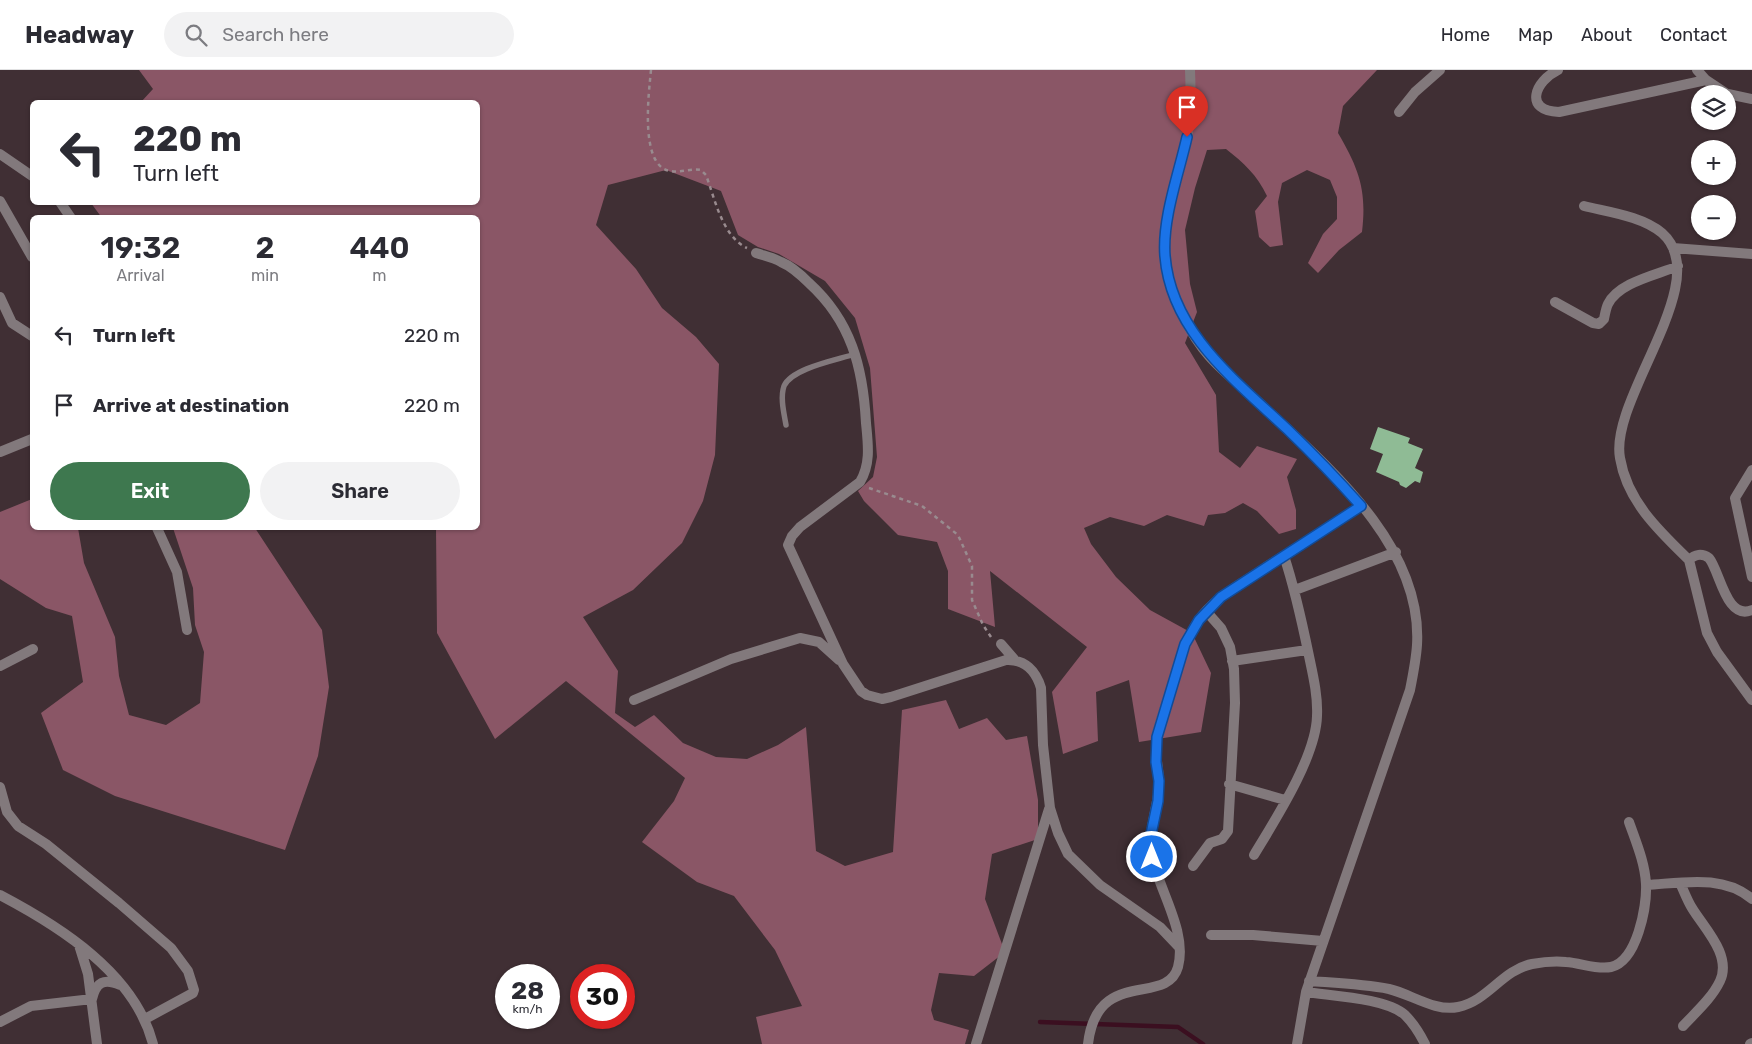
<!DOCTYPE html>
<html lang="en">
<head>
<meta charset="utf-8">
<style>
	body { margin:0; font-family:Rubik,sans-serif; background:#f2f2f3; color:#2b2b33; height:100vh; display:flex; flex-direction:column; font-size:19px; white-space:nowrap }
	* { box-sizing:border-box; margin:0 }
	p { font-size:16px; color:#7c7c81 }
	.icon { flex:none; width:28px; height:28px; fill:none; stroke:currentColor; stroke-width:2; stroke-linecap:round; stroke-linejoin:round }
	.map { position:relative; flex:1; overflow:hidden }
	.panel { position:absolute; left:30px; top:145px; width:450px; height:315px; display:flex; flex-direction:column; background:#fff; border-radius:8px; box-shadow:0 1px 4px #0004 }
	.panel>* { flex:none }
	.hud { position:absolute; left:30px; top:30px; width:450px; height:105px; border-radius:8px; box-shadow:0 1px 4px #0004; background:#fff; color:#2b2b33; overflow:hidden }
	.tools { position:absolute; left:1691px; top:15px; display:grid; gap:10px }
	.tools a { display:grid; place-items:center; width:45px; height:45px; border-radius:50%; background:#fff; box-shadow:0 1px 4px #0004; font-size:25px }
	.speed { position:absolute; left:495px; top:894px; display:flex; gap:10px; font-size:25px; font-weight:700; text-align:center }
	.speed>* { display:grid; place-content:center; width:65px; height:65px; border-radius:50%; background:#fff; box-shadow:0 1px 4px #0004; line-height:1 }
	.speed small { font-size:12px; font-weight:400 }
	.speed .limit { border:8px solid #d22; background:#fff; color:#111 }
	.pin { position:absolute; display:grid; place-items:center; width:42px; height:42px; color:#fff; margin:-51px -21px; border-radius:50% 50% 50% 0; rotate:-45deg; box-shadow:0 0 5px #0007 }
	.pin .icon { rotate:45deg }
	.me { position:absolute; width:55px; margin:-28px; rotate:0deg; stroke-linejoin:round; filter:drop-shadow(0 0 4px #0008) }
	.turn { display:flex; align-items:center; gap:18px; height:105px; padding:0 20px; font-size:22px }
	.turn .icon { width:65px; height:65px; stroke-width:2.5 }
	.turn b { display:block; font-size:35px; line-height:42px }
	.eta { display:flex; justify-content:space-evenly; align-items:center; height:85px; text-align:center }
	.eta b { font-size:30px; font-weight:600; line-height:35px }
	.action { display:flex; gap:10px; margin-top:auto; padding:10px 20px }
	.action a { flex:1; height:58px; border-radius:30px; background:#3e784f; color:#fff; font-size:20px; font-weight:600; line-height:58px; text-align:center }
	.action a+a { background:#f2f2f3; color:#2b2b33 }
	ul { padding:0; list-style:none }
	li { display:flex; align-items:center; gap:15px; height:70px; padding:0 20px }
	li div { flex:1 }
	li b { display:block; font-size:19px }
	li em { font-style:normal }
	header { display:flex; align-items:center; gap:30px; box-sizing:border-box; height:70px; padding:0 25px; background:#fff; border-bottom:1px solid #e1e1e2 }
	header strong { font-size:24px }
	nav { display:flex; gap:28px; margin-inline-start:auto; font-size:18px }
	.search { width:350px; height:45px; background:#f2f2f3; display:flex; align-items:center; gap:12px; box-sizing:border-box; padding:0 18px; border-radius:28px; color:#7c7c81; font-size:19px }
	.map>svg:first-child { display:block }
	.forest { fill:#8a5666 }
	.lines { fill:none; stroke-linecap:round; stroke-linejoin:round }
	.stream { stroke:#3b0f20; stroke-width:4.5 }
	.building { fill:#8fbb95 }
	.path { stroke:#998b8f; stroke-width:2.5; stroke-dasharray:4 4; stroke-linecap:butt }
	.lane { stroke:#82797c; stroke-width:5.5 }
	.street { stroke:#82797c; stroke-width:10 }
	.route-casing { stroke:#114b97; stroke-width:12 }
	.route { stroke:#1a73e8; stroke-width:9 }
</style>
</head>
<body>
<header>
<strong>Headway</strong>
<div class="search"><svg class="icon" aria-label="search" viewBox="0 0 24 24"><circle cx="10" cy="10" r="6"/><path d="M15 15l6 6"/></svg>Search here</div>
<nav><a>Home</a><a>Map</a><a>About</a><a>Contact</a></nav>
</header>
<div class="map">
<svg width="1752" height="974" viewBox="0 0 1752 974">
	<rect width="100%" height="100%" fill="#402f34"/>
	<path class="forest" d="M139 0H1377L1343 36 1338 63C1359 99 1367 120 1362 162L1339 180 1318 203 1308 193 1323 164 1337 149V127L1330 110 1307 100 1282 113 1278 132 1283 175 1270 177 1259 167 1255 141 1267 126C1257 105 1244 93 1226 79L1207 80 1195 118 1185 160 1190 214 1197 242 1185 273 1216 325 1219 382 1240 398 1257 376 1297 389 1287 407 1296 440V459L1279 464 1257 441 1243 433 1225 443 1208 445 1204 456 1167 445 1144 456 1110 447 1084 458 1091 474 1116 507 1150 540 1192 563 1211 603 1201 662 1139 672 1129 610 1096 622 1098 671 1063 684 1052 622 1087 577 990 501 995 557 948 539V501L937 472 898 465 864 431 858 421 873 407 877 387 870 298 855 248 825 211 779 184 758 177 738 165 721 121 666 100 608 115 596 155 636 199 662 238 696 267 719 294 715 385 703 431 682 473 633 520 583 547 618 601 615 643 635 657 654 645 683 673 716 687 747 689 778 675 806 657 816 781 845 796 893 782 902 640 946 630 959 659 987 648 1006 670 1027 666 1038 730V769L992 784 985 829 1005 882 974 906 939 903 931 940 934 950 969 960 965 974H762L756 947 802 936 775 880 734 826 697 812 642 772 674 731 685 708 566 611 495 669 437 563 436 458H478V148H102L91 133 478 132V32H141L153 19Z
		M32 429V458H78L84 493 115 567 119 606 129 645 166 655 200 633 204 582 195 555 193 518 173 458H255L322 560 329 617 318 686 285 780 115 726 63 700 41 643 83 612 72 546 46 538 0 509V442Z"/>
	<g class="lines">
		<path class="stream" d="M1040 952 1178 957 1203 974"/>
	</g>
	<path class="building" d="M1378 357 1410 368 1408 373 1423 379 1415 398 1423 402 1420 413 1415 411 1406 418 1400 415 1399 412 1376 402 1383 384 1370 379Z"/>
	<g class="lines">
		<path class="path" d="M651 0C649 22 639 96 670 101 680 103 691 98 701 100L706 105C715 129 722 166 747 178
			M869 418 922 436 958 465 972 496V530L983 555 991 567"/>
		<path class="lane" d="M786 355C784 343 780 328 784 316 792 298 837 290 855 284"/>
		<path class="street" d="M1190 0C1191 22 1191 46 1187 68 1179 111 1155 161 1168 206 1175 233 1190 264 1209 286 1222 301 1239 314 1253 327 1321 391 1423 472 1417 575 1416 590 1413 605 1410 620L1306 922 1297 974
			M1558 0C1535 11 1523 41 1559 42L1706 10
			M1697 0 1706 10 1727 24
			M1728 24 1752 29
			M1399 42 1415 22 1440 0
			M0 84 32 106
			M0 131 32 187
			M60 132 71 148
			M1584 136C1608 142 1642 146 1662 163 1716 210 1609 328 1620 388 1627 431 1659 461 1689 490
			M1673 178 1752 184
			M756 183C765 186 774 188 781 192 791 196 801 205 809 213 851 251 863 297 866 353 868 374 871 394 860 412L800 457 792 466 788 475 843 594 861 621 867 625 882 629 891 627 1006 590C1025 589 1036 601 1041 618L1043 675 1050 738 1058 763 1068 784 1100 815 1160 857 1179 877
			M0 227 12 253 32 266
			M1555 232 1593 253 1599 254 1604 249C1605 244 1606 238 1608 234 1619 212 1657 205 1678 196
			M0 382 32 369
			M1752 400 1735 428 1752 507
			M157 458 177 502 187 560
			M1295 520 1396 482
			M1752 540C1726 551 1720 501 1709 488 1702 483 1695 484 1689 490L1707 563 1717 582 1752 630
			M1001 574 1014 589
			M1232 591 1307 580
			M0 596 33 579
			M634 630 731 589 800 568 819 572 839 590
			M1229 714 1285 730
			M0 717 7 742 18 756 46 774 119 833 171 878 188 901 194 920 193 923 145 949
			M1254 785C1275 750 1316 687 1317 646 1318 626 1313 605 1309 586 1302 552 1295 519 1284 486
			M1193 796 1210 773 1222 769 1228 761 1235 633 1234 599 1230 577 1221 558 1206 541
			M1680 813C1684 821 1687 830 1692 838 1704 858 1732 885 1720 911 1712 928 1696 942 1683 956
			M1646 815C1682 813 1723 804 1752 829
			M0 825C61 857 135 904 153 974
			M1211 865H1253L1323 871
			M79 875 88 904 97 974
			M1309 911C1336 913 1363 914 1389 919 1411 924 1435 942 1458 937 1488 931 1502 900 1532 894 1543 892 1555 891 1566 892 1581 893 1597 900 1611 897 1637 891 1647 837 1646 814 1645 793 1636 772 1629 752
			M1306 922C1331 926 1386 928 1405 945 1413 953 1420 964 1425 974
			M0 952 31 936 92 929C96 912 104 908 120 915
			M976 974 1049 739
			M1088 974C1097 896 1167 937 1178 897 1188 860 1156 816 1151 781 1148 759 1159 735 1159 713 1159 698 1154 683 1157 668 1159 653 1166 636 1171 621 1178 597 1184 572 1198 551 1214 527 1243 513 1266 497 1298 477 1329 456 1361 436
			M1750 974 1752 973"/>
	</g>
	<g class="lines">
		<defs>
			<path id="route" d="M1152 787 1150 769 1158 731 1159 711 1156 692 1157 667 1185 574 1199 550 1221 527 1361 436C1337 409 1313 384 1287 359 1236 311 1171 262 1165 186 1162 149 1179 103 1187 67"/>
		</defs>
		<use href="#route" class="route-casing"/>
		<use href="#route" class="route"/>
	</g>
</svg>
<div class="tools">
<a><svg class="icon" aria-label="layers" viewBox="0 0 24 24"><path d="M12 4l9 5-9 5-9-5zM3 14l9 5 9-5"/></svg></a>
<a>+</a>
<a>−</a>
</div>
<div class="speed"><div>28<small>km/h</small></div><div class="limit">30</div></div>
<div class="pin" style="left:1187px;top:67px;background:#d93025"><svg class="icon" aria-label="arrive" viewBox="0 0 24 24"><path d="M6 21V4h12l-3 4 3 4H6"/></svg></div>
<svg class="me" style="left:1152px;top:787px" viewBox="-20 -20 40 40"><circle r="17" fill="#1a73e8" stroke="#fff" stroke-width="3"/><path d="M0-11L8 9 0 5-8 9z" fill="#fff"/></svg>
<div class="hud">
<div class="turn"><svg class="icon" aria-label="left" viewBox="0 0 24 24"><path d="M17 20v-9H6M10 6l-5 5 5 5"/></svg><div><b>220 m</b>Turn left</div></div>
</div>
<section class="panel">
<div class="eta">
<div><b>19:32</b><p>Arrival</p></div>
<div><b>2</b><p>min</p></div>
<div><b>440</b><p>m</p></div>
</div>
<ul>
<li><svg class="icon" aria-label="left" viewBox="0 0 24 24"><path d="M17 20v-9H6M10 6l-5 5 5 5"/></svg><div><b>Turn left</b></div><em>220 m</em></li>
<li><svg class="icon" aria-label="arrive" viewBox="0 0 24 24"><path d="M6 21V4h12l-3 4 3 4H6"/></svg><div><b>Arrive at destination</b></div><em>220 m</em></li>
</ul>
<div class="action"><a>Exit</a><a>Share</a></div>
</section>
</div>
</body>
</html>
